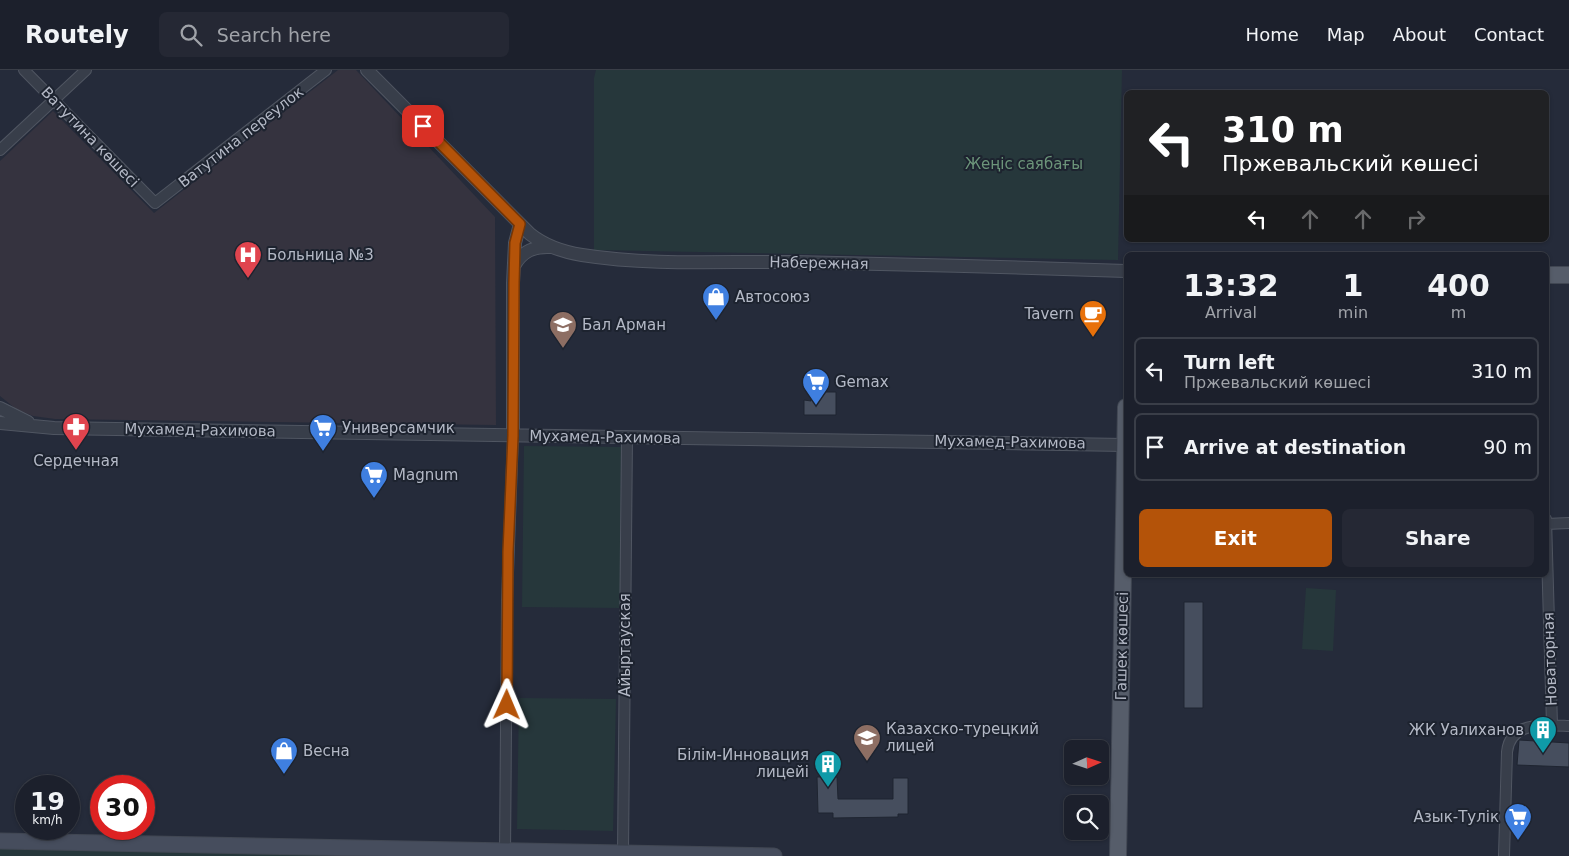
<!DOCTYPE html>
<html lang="en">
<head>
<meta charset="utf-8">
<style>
	body { margin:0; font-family:"DejaVu Sans",sans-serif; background:#252834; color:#f1f3f6; height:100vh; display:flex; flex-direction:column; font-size:19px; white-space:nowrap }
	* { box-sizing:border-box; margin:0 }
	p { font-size:16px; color:#a0a3a9 }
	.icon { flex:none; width:28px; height:28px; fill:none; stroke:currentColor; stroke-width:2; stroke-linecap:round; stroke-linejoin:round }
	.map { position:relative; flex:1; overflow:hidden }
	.sheet { position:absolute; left:1124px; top:182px; width:425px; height:325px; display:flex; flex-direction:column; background:#1c202c; border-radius:8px; box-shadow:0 1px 4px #0004,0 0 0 1px #3a3e48 }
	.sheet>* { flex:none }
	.top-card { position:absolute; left:1124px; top:20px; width:425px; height:152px; border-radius:8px; box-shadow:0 1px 4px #0004,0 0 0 1px #3a3e48; background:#202124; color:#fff; overflow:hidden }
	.needle { width:32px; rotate:87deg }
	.fabs { position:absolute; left:1064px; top:670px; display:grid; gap:10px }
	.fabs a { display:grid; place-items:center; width:45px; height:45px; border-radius:8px; background:#1c202c; box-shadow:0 1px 4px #0004,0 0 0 1px #3a3e48; font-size:25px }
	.speed { position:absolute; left:15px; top:705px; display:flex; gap:10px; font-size:25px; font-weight:700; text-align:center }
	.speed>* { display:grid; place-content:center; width:65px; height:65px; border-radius:50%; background:#1c202c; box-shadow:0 1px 4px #0004,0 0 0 1px #3a3e48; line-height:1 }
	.speed small { font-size:12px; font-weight:400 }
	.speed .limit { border:8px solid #d22; background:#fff; color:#111 }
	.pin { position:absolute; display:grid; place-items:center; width:42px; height:42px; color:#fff; margin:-21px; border-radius:10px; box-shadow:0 2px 8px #0006 }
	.me { position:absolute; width:55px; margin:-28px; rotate:1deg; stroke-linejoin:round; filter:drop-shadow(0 0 4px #0008) }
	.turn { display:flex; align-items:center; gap:18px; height:105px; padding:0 15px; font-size:22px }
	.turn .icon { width:65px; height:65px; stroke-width:2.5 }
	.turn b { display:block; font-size:35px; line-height:42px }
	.lanes { display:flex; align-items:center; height:48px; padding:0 15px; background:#0003; justify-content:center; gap:25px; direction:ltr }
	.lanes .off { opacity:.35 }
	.eta { display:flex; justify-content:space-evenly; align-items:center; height:85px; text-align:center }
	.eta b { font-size:30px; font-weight:700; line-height:35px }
	.cta { display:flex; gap:10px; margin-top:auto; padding:10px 15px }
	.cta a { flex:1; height:58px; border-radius:8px; background:#b45309; color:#fff; font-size:20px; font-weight:700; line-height:58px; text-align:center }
	.cta a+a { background:#252834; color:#f1f3f6 }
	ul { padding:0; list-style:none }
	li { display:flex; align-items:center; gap:15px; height:68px; margin:0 10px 8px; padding:0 5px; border:2px solid #3a3e48; border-radius:8px }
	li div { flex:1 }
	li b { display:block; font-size:19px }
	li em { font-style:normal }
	header { display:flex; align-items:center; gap:30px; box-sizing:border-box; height:70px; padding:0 25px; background:#1c202c; border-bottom:1px solid #3a3e48 }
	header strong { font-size:24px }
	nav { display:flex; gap:28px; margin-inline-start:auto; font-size:18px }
	.search { width:350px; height:45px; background:#252834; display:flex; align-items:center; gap:12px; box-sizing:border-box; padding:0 18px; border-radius:8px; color:#a0a3a9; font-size:19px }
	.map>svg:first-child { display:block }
	.medical { fill:#35333f }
	.green { fill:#26373b }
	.building { fill:#464e5e; stroke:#1f2531 }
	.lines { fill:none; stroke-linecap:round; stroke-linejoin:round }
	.minor-casing { stroke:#505662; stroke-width:12 }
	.tertiary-casing { stroke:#505662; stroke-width:14 }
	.secondary-casing { stroke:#414753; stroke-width:17 }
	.primary-casing { stroke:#414753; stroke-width:18 }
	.minor { stroke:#383e4a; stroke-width:10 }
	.tertiary { stroke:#383e4a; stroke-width:12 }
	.secondary { stroke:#464d5d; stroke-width:15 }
	.primary { stroke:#565d6a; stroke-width:16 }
	.route-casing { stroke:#753606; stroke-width:12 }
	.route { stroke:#b45309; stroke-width:9 }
	.labels { text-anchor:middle; stroke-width:4; stroke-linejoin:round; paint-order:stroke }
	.street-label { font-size:15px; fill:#b4b9c6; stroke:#1d232f }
	.park-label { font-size:15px; fill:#6c957a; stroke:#1d232f }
	.poi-label { font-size:15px; fill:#b4b9c6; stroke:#1d232f; text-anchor:start }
</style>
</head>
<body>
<header>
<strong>Routely</strong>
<div class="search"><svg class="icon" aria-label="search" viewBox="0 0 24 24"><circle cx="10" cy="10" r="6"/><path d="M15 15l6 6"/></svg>Search here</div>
<nav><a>Home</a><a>Map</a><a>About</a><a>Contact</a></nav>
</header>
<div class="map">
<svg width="1569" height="786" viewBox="0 0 1569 786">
	<rect width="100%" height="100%" fill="#252b3a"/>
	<path class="medical" d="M338 0H356L495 147 496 355 55 349 33 346 16 339 0 326V91L53 41 154 143Z"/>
	<path class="green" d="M596 0H1122L1118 190 594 180V8Z
		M524 376 621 377 620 538 522 537Z
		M1306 518 1336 520 1333 581 1302 579Z
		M519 628 616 629 613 761 517 759Z
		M0 777 436 786H0Z"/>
	<path class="building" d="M811 322H836V345H804V330L811 331Z
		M1184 532H1203V638H1184Z
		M1519 670 1569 673V697L1517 695Z
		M817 707H837L838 729H893V708H908V744H898V747L833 748V743H818Z"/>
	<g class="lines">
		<defs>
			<path id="minor" d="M24 0 155 133 326 0
				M0 80 86 0
				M1546 449 1552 655
				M1546 454 1569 453
				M623 783 627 367
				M505 785 507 530 513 366
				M1504 786 1507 682C1510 651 1545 655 1569 656"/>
			<path id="tertiary" d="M367 0 530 164C545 176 563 182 582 185 652 196 723 191 794 192 905 194 1015 197 1126 201
				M514 196C522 181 534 176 551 177
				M0 338 28 352
				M0 353 54 358 1125 375
				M513 366V213L515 173 520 154"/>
			<path id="secondary" d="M0 771 774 786"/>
			<path id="primary" d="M1546 205H1569
				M1118 786 1126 337"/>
		</defs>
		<use href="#minor" class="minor-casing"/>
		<use href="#tertiary" class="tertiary-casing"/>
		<use href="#secondary" class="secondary-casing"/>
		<use href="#primary" class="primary-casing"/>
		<use href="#minor" class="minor"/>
		<use href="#tertiary" class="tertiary"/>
		<use href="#secondary" class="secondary"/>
		<use href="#primary" class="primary"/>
	</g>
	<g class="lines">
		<defs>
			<path id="route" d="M423 56 520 154 515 173 514 213 513 366 508 482 507 635"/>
		</defs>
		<use href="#route" class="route-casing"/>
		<use href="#route" class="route"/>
	</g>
	<defs>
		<symbol id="hospital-pin" viewBox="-11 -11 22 30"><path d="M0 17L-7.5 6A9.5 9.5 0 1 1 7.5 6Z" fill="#e0444e" stroke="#1d232f"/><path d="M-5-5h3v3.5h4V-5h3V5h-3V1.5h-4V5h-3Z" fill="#fff"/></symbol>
		<symbol id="shop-pin" viewBox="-11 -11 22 30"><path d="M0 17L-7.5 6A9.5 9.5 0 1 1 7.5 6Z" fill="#3f7fe0" stroke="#1d232f"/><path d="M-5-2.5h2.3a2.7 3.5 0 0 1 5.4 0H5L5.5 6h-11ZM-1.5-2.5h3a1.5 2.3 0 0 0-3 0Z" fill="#fff"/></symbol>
		<symbol id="cafe-pin" viewBox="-11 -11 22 30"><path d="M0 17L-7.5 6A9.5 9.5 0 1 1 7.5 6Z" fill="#e8710a" stroke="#1d232f"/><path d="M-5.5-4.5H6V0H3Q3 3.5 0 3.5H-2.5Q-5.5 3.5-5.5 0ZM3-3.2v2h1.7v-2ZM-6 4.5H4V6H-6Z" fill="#fff"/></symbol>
		<symbol id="school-pin" viewBox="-11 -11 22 30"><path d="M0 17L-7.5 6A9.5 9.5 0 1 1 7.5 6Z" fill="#8d6e63" stroke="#1d232f"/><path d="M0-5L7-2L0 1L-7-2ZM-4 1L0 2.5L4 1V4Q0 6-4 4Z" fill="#fff"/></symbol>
		<symbol id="supermarket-pin" viewBox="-11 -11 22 30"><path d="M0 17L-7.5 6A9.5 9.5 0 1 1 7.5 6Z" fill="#3f7fe0" stroke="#1d232f"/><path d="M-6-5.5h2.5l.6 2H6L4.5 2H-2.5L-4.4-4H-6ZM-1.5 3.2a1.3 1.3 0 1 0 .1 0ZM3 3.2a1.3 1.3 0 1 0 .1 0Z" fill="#fff"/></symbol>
		<symbol id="pharmacy-pin" viewBox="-11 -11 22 30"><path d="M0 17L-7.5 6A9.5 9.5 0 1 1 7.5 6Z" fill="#e0444e" stroke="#1d232f"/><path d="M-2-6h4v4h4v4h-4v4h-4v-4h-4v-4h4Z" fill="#fff"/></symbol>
		<symbol id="building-pin" viewBox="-11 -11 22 30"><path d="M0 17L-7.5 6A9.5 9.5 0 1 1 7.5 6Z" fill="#0f9aa8" stroke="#1d232f"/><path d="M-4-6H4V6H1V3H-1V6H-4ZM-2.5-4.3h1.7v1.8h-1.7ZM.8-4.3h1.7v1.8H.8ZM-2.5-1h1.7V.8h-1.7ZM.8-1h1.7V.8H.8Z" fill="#fff"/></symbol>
	</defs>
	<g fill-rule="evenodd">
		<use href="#hospital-pin" x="232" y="169" width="32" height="43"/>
		<use href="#shop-pin" x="700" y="211" width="32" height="43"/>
		<use href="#cafe-pin" x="1077" y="228" width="32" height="43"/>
		<use href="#school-pin" x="547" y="239" width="32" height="43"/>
		<use href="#supermarket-pin" x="800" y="296" width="32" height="43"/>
		<use href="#pharmacy-pin" x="60" y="341" width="32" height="43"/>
		<use href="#supermarket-pin" x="307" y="342" width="32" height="43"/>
		<use href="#supermarket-pin" x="358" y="389" width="32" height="43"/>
		<use href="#building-pin" x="1527" y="644" width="32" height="43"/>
		<use href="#school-pin" x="851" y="652" width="32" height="43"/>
		<use href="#shop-pin" x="268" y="665" width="32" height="43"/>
		<use href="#building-pin" x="812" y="678" width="32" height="43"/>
		<use href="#supermarket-pin" x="1502" y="731" width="32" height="43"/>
	</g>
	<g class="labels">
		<g class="street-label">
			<text transform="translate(90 67) rotate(46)" y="5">Ватутина көшесі</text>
			<text transform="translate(241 67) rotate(-38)" y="5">Ватутина переулок</text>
			<text transform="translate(819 193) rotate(1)" y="5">Набережная</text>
			<text transform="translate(200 360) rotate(1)" y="5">Мухамед-Рахимова</text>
			<text transform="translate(605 367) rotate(1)" y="5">Мухамед-Рахимова</text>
			<text transform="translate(1010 372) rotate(1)" y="5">Мухамед-Рахимова</text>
			<text transform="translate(625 575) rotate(-90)" y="5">Айыртауская</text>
			<text transform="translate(1122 576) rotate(-89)" y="5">Гашек көшесі</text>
			<text transform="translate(1550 589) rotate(-92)" y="5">Новаторная</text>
		</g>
		<g class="park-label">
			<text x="1024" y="99">Жеңіс саябағы</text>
		</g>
		<g class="poi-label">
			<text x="267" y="190">Больница №3</text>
			<text x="735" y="232">Автосоюз</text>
			<text x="1074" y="249" text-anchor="end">Tavern</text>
			<text x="582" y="260">Бал Арман</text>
			<text x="835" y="317">Gemax</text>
			<text x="342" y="363">Универсамчик</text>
			<text x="76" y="396" text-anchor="middle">Сердечная</text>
			<text x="393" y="410">Magnum</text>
			<text x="886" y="664">Казахско-турецкий<tspan x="886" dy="17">лицей</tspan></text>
			<text x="1524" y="665" text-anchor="end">ЖК Уалиханов</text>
			<text x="303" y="686">Весна</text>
			<text x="809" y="690" text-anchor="end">Білім-Инновация<tspan x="809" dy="17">лицейі</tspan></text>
			<text x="1499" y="752" text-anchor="end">Азык-Тулiк</text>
		</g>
	</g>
</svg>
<div class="fabs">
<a><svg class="needle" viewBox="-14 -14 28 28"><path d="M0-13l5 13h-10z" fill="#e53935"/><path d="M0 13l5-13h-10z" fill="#a0a3a9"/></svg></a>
<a><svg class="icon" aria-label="search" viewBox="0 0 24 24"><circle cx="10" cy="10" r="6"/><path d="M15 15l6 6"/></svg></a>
</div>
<div class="speed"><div>19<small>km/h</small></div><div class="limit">30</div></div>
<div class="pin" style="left:423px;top:56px;background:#d93025"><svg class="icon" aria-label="arrive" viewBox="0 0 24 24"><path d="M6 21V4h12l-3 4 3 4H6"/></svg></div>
<svg class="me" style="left:507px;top:635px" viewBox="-20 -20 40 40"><path d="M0-17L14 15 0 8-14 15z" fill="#b45309" stroke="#fff" stroke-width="4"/></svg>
<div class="top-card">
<div class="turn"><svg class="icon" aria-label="left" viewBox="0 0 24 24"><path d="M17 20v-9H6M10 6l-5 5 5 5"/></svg><div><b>310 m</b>Пржевальский көшесі</div></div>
<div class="lanes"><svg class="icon" aria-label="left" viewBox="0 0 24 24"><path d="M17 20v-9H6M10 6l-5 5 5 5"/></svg><svg class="icon off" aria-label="ahead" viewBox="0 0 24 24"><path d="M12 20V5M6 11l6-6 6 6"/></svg><svg class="icon off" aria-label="ahead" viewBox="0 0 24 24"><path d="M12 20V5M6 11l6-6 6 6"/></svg><svg class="icon off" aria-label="right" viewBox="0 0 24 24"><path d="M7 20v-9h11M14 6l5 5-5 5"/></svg></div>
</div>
<section class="sheet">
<div class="eta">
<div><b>13:32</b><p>Arrival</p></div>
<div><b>1</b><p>min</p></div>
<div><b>400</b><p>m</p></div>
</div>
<ul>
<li><svg class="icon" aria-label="left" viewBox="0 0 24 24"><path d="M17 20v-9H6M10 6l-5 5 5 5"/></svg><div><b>Turn left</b><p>Пржевальский көшесі</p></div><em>310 m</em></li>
<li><svg class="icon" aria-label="arrive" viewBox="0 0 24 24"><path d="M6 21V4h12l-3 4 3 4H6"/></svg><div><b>Arrive at destination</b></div><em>90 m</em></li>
</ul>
<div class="cta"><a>Exit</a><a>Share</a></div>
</section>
</div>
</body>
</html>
